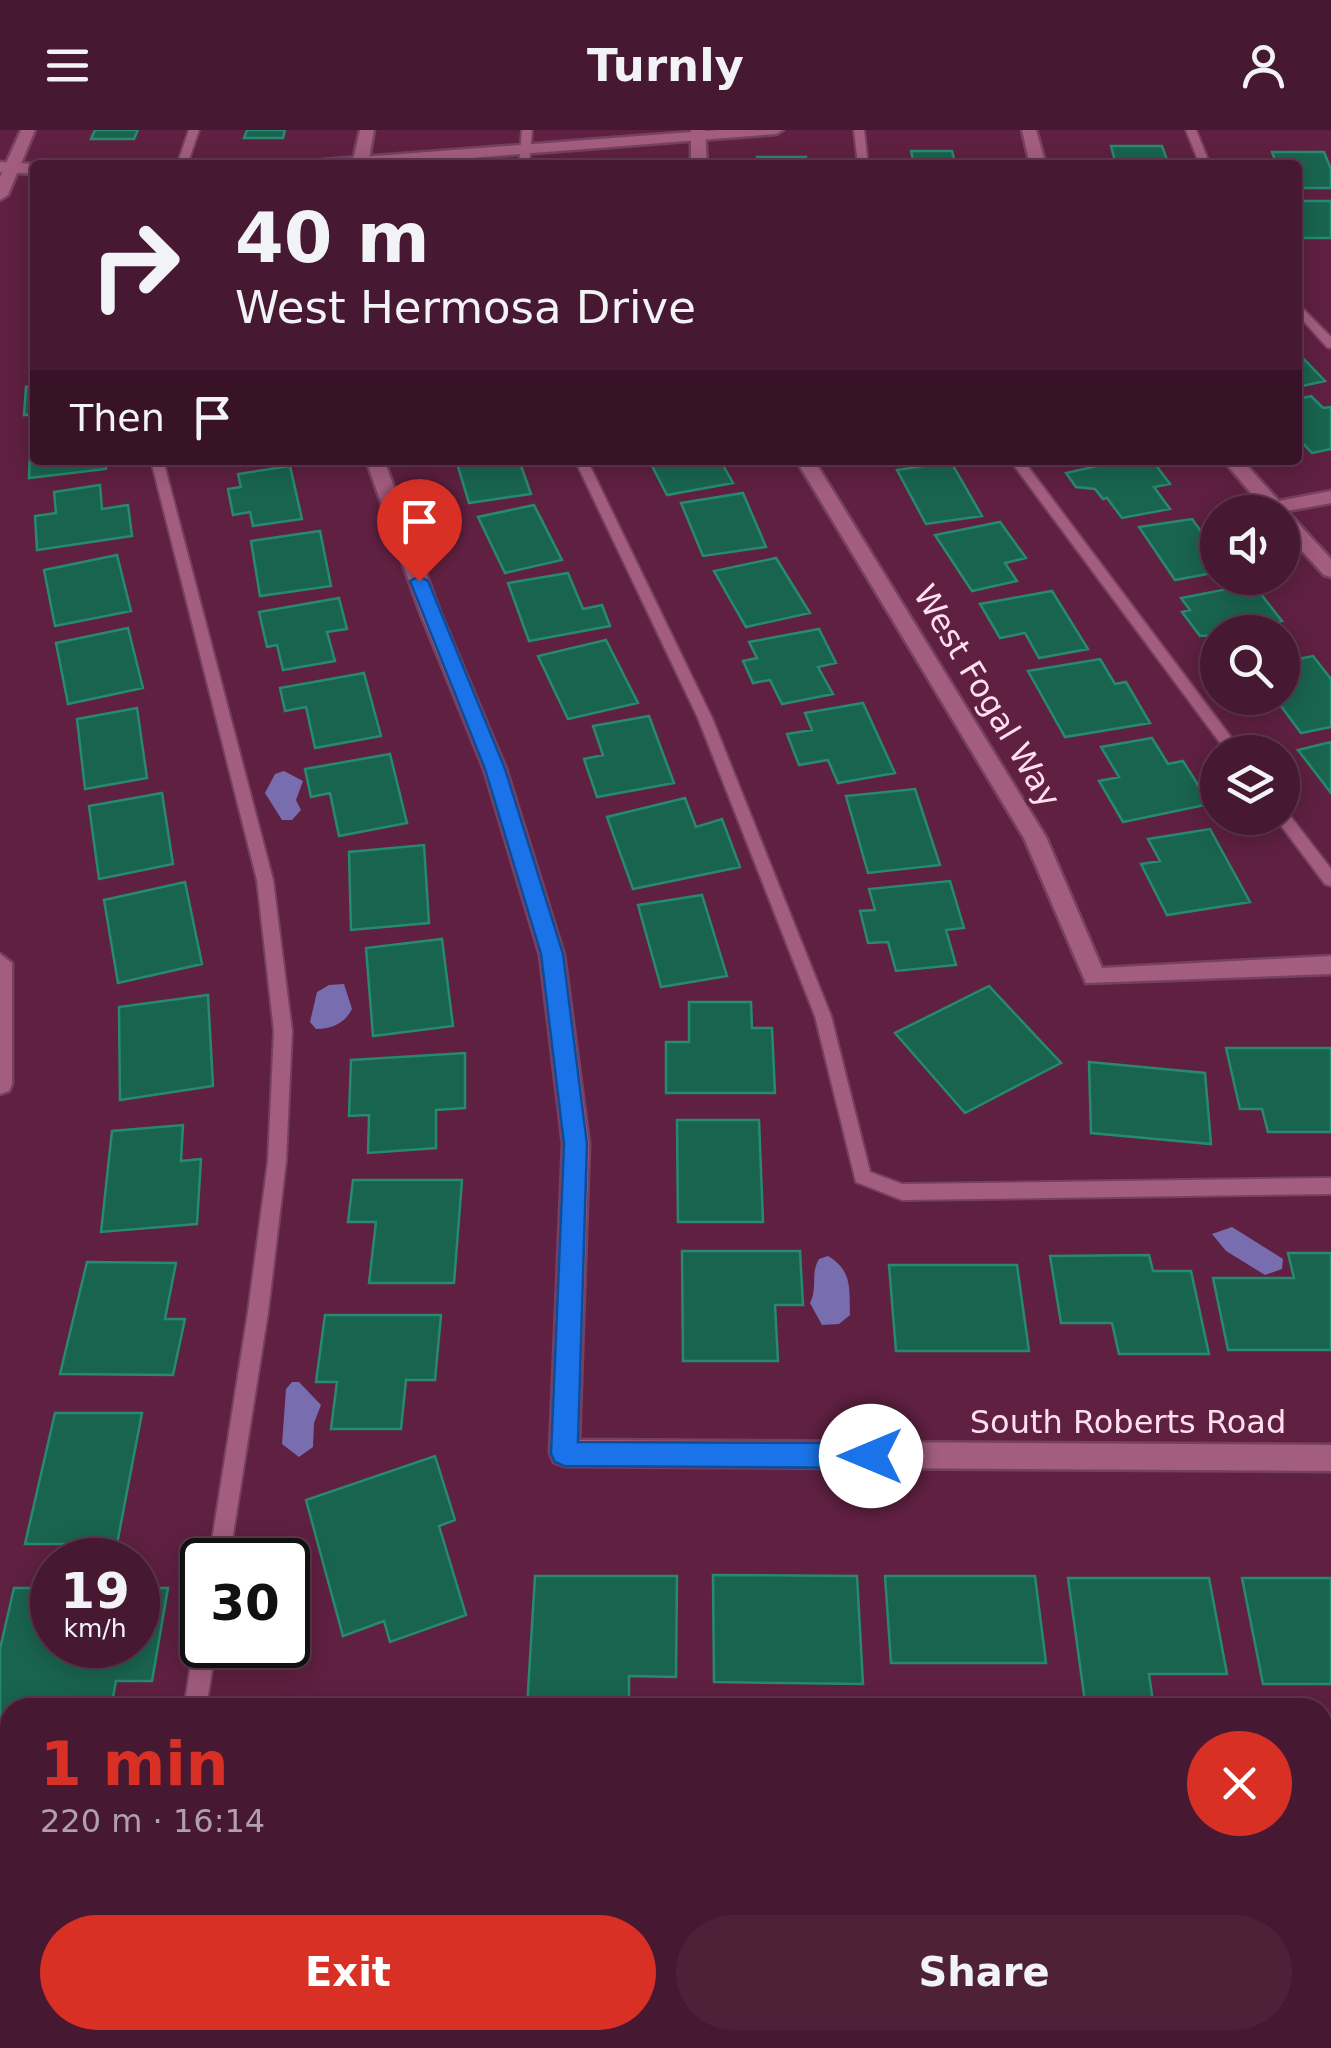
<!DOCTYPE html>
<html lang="en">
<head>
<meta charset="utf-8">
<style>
	body { margin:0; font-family:"DejaVu Sans",sans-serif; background:#4e2139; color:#f1f3f6; height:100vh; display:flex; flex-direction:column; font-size:38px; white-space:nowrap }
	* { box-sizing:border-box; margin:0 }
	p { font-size:32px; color:#b0a0ab }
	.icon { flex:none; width:55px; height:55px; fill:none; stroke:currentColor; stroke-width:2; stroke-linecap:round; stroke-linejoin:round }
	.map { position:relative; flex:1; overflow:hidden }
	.details { position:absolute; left:0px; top:1568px; width:1332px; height:352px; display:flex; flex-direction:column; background:#471831; border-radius:30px 30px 0 0; box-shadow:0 5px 25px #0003,0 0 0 2px #5f374d }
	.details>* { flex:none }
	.top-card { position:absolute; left:30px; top:30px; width:1272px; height:305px; border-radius:10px; box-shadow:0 5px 25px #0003,0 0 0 2px #5f374d; background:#471831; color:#f1f3f6; overflow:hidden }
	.tools { position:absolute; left:1200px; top:365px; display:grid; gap:20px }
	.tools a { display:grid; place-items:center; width:100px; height:100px; border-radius:50%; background:#471831; box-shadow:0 5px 25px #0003,0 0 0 2px #5f374d; font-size:50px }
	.speed { position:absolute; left:30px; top:1408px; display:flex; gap:20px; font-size:50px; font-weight:700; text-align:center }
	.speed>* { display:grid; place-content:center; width:130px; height:130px; border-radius:50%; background:#471831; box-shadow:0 5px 25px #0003,0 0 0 2px #5f374d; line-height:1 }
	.speed small { font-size:25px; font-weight:400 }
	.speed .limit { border:5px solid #111; border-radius:15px; background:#fff; color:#111 }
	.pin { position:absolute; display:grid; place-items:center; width:85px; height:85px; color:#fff; margin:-102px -42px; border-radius:50% 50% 50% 0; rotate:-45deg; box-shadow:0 0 10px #0007 }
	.pin .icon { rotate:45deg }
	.me { position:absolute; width:110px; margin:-55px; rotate:270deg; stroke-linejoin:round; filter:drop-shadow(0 0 8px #0008) }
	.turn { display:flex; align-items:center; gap:35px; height:210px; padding:0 40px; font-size:45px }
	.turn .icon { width:130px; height:130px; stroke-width:2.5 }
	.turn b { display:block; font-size:70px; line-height:85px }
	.then { display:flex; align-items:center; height:95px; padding:0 40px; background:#0003; gap:20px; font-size:38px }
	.round { display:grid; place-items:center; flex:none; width:105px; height:105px; border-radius:52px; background:#4e2139 }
	.summary { display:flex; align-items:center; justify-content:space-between; height:170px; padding:0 40px }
	h1 { font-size:60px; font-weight:700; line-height:75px; color:#d93025 }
	.cta { display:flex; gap:20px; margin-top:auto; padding:20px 40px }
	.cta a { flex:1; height:115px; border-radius:60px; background:#d93025; color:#fff; font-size:40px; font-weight:700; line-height:115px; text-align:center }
	.cta a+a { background:#4e2139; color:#f1f3f6 }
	header { display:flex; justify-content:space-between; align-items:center; height:130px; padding:0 40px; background:#471831; font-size:45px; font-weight:700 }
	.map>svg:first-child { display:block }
	.water { fill:#786daf }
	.building { fill:#19644f; stroke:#278a6f; stroke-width:2.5 }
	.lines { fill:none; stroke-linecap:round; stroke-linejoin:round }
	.service-casing { stroke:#76405f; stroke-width:4 }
	.minor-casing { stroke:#76405f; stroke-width:5 }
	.tertiary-casing { stroke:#76405f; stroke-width:5 }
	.service { fill:#a35d7f; fill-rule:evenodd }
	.minor { fill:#a35d7f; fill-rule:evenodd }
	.tertiary { fill:#a35d7f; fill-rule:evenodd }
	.route { fill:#1a73e8; stroke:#114b97; stroke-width:2.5 }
	.labels { text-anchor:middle; stroke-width:8; stroke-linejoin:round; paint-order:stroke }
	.street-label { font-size:32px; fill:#ffdfed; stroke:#5f2041 }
</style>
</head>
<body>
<header><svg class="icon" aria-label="menu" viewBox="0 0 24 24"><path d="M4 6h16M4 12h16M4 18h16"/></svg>Turnly<svg class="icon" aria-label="person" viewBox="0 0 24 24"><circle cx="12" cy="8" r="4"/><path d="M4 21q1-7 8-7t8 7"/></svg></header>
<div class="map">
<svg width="1331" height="1918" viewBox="0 0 1331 1918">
	<rect width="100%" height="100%" fill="#5f2041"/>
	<path class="water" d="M284 641 303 651 296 670 301 680 292 690H282L265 663 275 644Z
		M344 854 352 879C345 893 332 899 316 899L310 892 317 862 329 855Z
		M1232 1097 1283 1129 1282 1139 1265 1145 1226 1121 1212 1104Z
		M828 1126C853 1141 849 1159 850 1185L839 1194 822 1195 810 1173C818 1158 810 1144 819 1129Z
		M292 1252H299L321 1275 314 1293 313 1317 299 1327 282 1314 286 1259Z"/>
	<path class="building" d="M95 0H138L134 9H91Z
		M247 0H285L283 8H244Z
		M1111 16H1162L1169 35H1097L1096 31H1115Z
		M911 21H952L955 32 974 35H914Z
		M1272 22H1324L1331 39V58H1298V35H1277Z
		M757 27H806L807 35H757Z
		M1298 71H1331V108H1298Z
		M1299 224 1325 251 1298 257Z
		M35 256V284L24 285 26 257Z
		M1311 266 1323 278 1331 277V319L1312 323 1298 308V269Z
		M31 298H35V330H106V339L29 348Z
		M456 330H519L531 364 469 373Z
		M649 330H720L733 353 667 365Z
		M1152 330 1170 354 1154 357 1170 379 1122 388 1107 368 1103 369 1095 359 1076 357 1066 343 1124 330Z
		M951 332 982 386 926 394 897 340Z
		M290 336 302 389 253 396 250 382 233 385 228 359 241 357 238 344Z
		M100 355 102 379 128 375 132 406 37 420 35 386 56 383 54 362Z
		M743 363 766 417 703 426 681 373Z
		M534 375 562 430 505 443 478 387Z
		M1192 389 1218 425V442L1175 450 1139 397Z
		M1000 392 1026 428 1005 433 1017 451 972 461 935 405Z
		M320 401 331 456 260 466 251 411Z
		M117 425 131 481 55 496 44 440Z
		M776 428 810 483 746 497 714 441Z
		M568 443 583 479 602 475 610 496 529 511 508 453Z
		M1253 454 1282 491 1265 494 1271 502 1200 506 1182 482 1190 480 1181 468Z
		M1052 461 1088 519 1039 528 1025 503 1000 508 980 474Z
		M339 468 347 499 327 502 335 531 283 540 277 515 267 517 259 482Z
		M128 498 143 558 68 574 56 513Z
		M819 499 836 533 818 537 833 564 782 574 770 550 753 553 743 531 757 528 749 512Z
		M606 510 638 573 568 589 538 526Z
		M1313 526 1331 549V597L1301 603 1275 568H1282V532Z
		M1100 529 1115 554 1126 552 1150 593 1065 607 1028 541Z
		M364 543 381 606 315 618 306 577 285 581 280 558Z
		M863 573 895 643 838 653 828 630 799 635 787 604 812 600 805 583Z
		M137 578 147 648 85 659 77 589Z
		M649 586 674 653 597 667 584 629 603 625 593 596Z
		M1152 608 1168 634 1183 631 1210 674 1123 692 1099 651 1119 647 1101 617Z
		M1331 612V663L1298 620Z
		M390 624 407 693 339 706 330 663 311 667 305 639Z
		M915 659 940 735 868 743 846 666Z
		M162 663 173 734 99 749 89 676Z
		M685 668 696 697 722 689 740 737 633 759 607 687Z
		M1210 699 1250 772 1167 785 1141 734 1160 731 1148 709Z
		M424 715 429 793 351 800 349 722Z
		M950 751 964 798 946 800 956 835 896 841 888 812 868 813 860 781 875 780 869 759Z
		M185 752 202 834 118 853 104 770Z
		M702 765 727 846 661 857 638 775Z
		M442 809 453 896 373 906 366 818Z
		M989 856 1061 933 965 983 895 903Z
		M208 865 213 956 120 970 119 877Z
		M689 872H751L752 898H772L775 963H666V912H689Z
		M1226 918H1331V1002H1268L1262 979H1240Z
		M465 923V978L436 980V1018L368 1023 369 985 349 986 351 930Z
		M1089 932 1205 943 1211 1014 1091 1003Z
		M677 990H759L763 1092H678Z
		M183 995 181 1031 201 1029 197 1094 101 1102 112 1001Z
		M353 1050H462L454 1153H369L376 1092H348Z
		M682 1121H800L803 1175H775L778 1231H683Z
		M1288 1123H1331V1220H1228L1213 1148H1294Z
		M1149 1125 1153 1141H1191L1209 1224H1119L1112 1193H1061L1050 1126Z
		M87 1132 176 1133 165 1189H185L173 1245 60 1244Z
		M889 1135H1017L1029 1221H896Z
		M325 1185H441L435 1250H406L401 1299H331L337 1252H316Z
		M55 1283H142L117 1414H25Z
		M435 1326 455 1390 439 1396 466 1485 390 1512 384 1491 343 1506 306 1370Z
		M713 1445 857 1446 863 1554 714 1552Z
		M535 1446H677L676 1547 629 1546V1578H527Z
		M885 1446H1035L1046 1533H891Z
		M1068 1448H1209L1227 1544H1149L1153 1572H1085Z
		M1242 1448H1331V1554H1263Z
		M14 1458H52V1515H138V1458H168L152 1551H116L111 1578H10V1602H0V1519Z
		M0 1647H10V1787H0Z
		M0 1830H10V1910H56L55 1918H0Z
		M195 1910H338L195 1912Z
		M380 1910H542V1913H380Z"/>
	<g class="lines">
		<defs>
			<path id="service" d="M189 0H199L187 35H177Z
				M522 0H532L529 35H519Z
				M854 0H864L868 35H858Z
				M1186 0H1196L1210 35H1200Z
				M1298 174 1331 207V218L1327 217 1298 185Z
				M151 330H163L273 750 292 901 286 1031 268 1182 229 1430H209L248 1182 268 1031 274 901 257 750Z
				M575 330H587L712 588 831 886 870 1042 902 1054 1331 1048V1064L902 1070 856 1052 815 886 698 588Z
				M1010 330H1023L1242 622H1227Z
				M1282 681 1287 682 1331 739V756L1325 754 1277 690 1275 688H1282Z
				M202 1505V1515H216L206 1578H184L194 1515 197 1507Z
				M1322 1653H1331V1675H1322Z
				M131 1910H155L154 1918H130Z"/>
			<path id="minor" d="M21 0H35L8 65 0 70V47Z
				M360 0H374L368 35H352Z
				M691 0H705L707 35H691Z
				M1022 0H1036L1046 35H1030Z
				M366 330H384L440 482 506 639 564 825 589 1014 579 1310 1331 1315V1341L564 1336 554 1332 550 1323 563 1014 540 825 484 639 420 482Z
				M796 330H814L1046 707 1102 838 1331 826V844L1086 853 1024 708Z
				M1223 330H1242L1279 371 1331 361V373L1287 381 1331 429V447L1324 445 1282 399V382H1267Z
				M0 824 12 833V954L9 961 0 964Z"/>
			<path id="tertiary" d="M718 0H783L776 4 381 35H314L322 30Z
				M0 32 35 34 37 35 35 44 0 42Z"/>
		</defs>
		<use href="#service" class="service-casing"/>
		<use href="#minor" class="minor-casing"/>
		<use href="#tertiary" class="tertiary-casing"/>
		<use href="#service" class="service"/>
		<use href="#minor" class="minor"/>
		<use href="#tertiary" class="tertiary"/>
	</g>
	<path class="route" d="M419 446 428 451 505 639 563 824 587 1014 578 1312 871 1313 880 1317 884 1326 880 1334 871 1338 564 1336 555 1332 551 1324 564 1014 541 824 485 639 410 451Z"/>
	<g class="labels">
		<g class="street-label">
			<text transform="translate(987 566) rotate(59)" y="11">West Fogal Way</text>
			<text x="1128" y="1303">South Roberts Road</text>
		</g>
	</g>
</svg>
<div class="tools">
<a><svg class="icon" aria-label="sound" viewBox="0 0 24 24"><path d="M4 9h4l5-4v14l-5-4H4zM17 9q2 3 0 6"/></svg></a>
<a><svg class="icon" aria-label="search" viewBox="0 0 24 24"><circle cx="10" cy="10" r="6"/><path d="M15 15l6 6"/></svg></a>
<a><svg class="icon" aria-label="layers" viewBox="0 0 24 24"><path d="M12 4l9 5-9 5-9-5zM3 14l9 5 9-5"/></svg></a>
</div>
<div class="speed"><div>19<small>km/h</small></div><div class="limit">30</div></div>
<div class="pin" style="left:419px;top:451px;background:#d93025"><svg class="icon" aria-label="arrive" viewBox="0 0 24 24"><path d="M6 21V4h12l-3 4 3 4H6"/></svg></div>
<svg class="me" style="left:871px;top:1326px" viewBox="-20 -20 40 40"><circle r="19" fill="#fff"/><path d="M0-13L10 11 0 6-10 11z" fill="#1a73e8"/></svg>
<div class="top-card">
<div class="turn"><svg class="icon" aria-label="right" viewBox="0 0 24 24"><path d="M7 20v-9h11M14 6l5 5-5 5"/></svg><div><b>40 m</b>West Hermosa Drive</div></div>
<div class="then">Then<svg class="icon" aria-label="arrive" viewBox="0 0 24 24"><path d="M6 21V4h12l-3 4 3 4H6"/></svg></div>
</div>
<section class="details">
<div class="summary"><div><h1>1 min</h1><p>220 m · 16:14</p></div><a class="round" style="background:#d93025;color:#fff"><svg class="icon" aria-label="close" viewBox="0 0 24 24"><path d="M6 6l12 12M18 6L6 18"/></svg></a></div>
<div class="cta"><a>Exit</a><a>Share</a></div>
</section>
</div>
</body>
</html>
